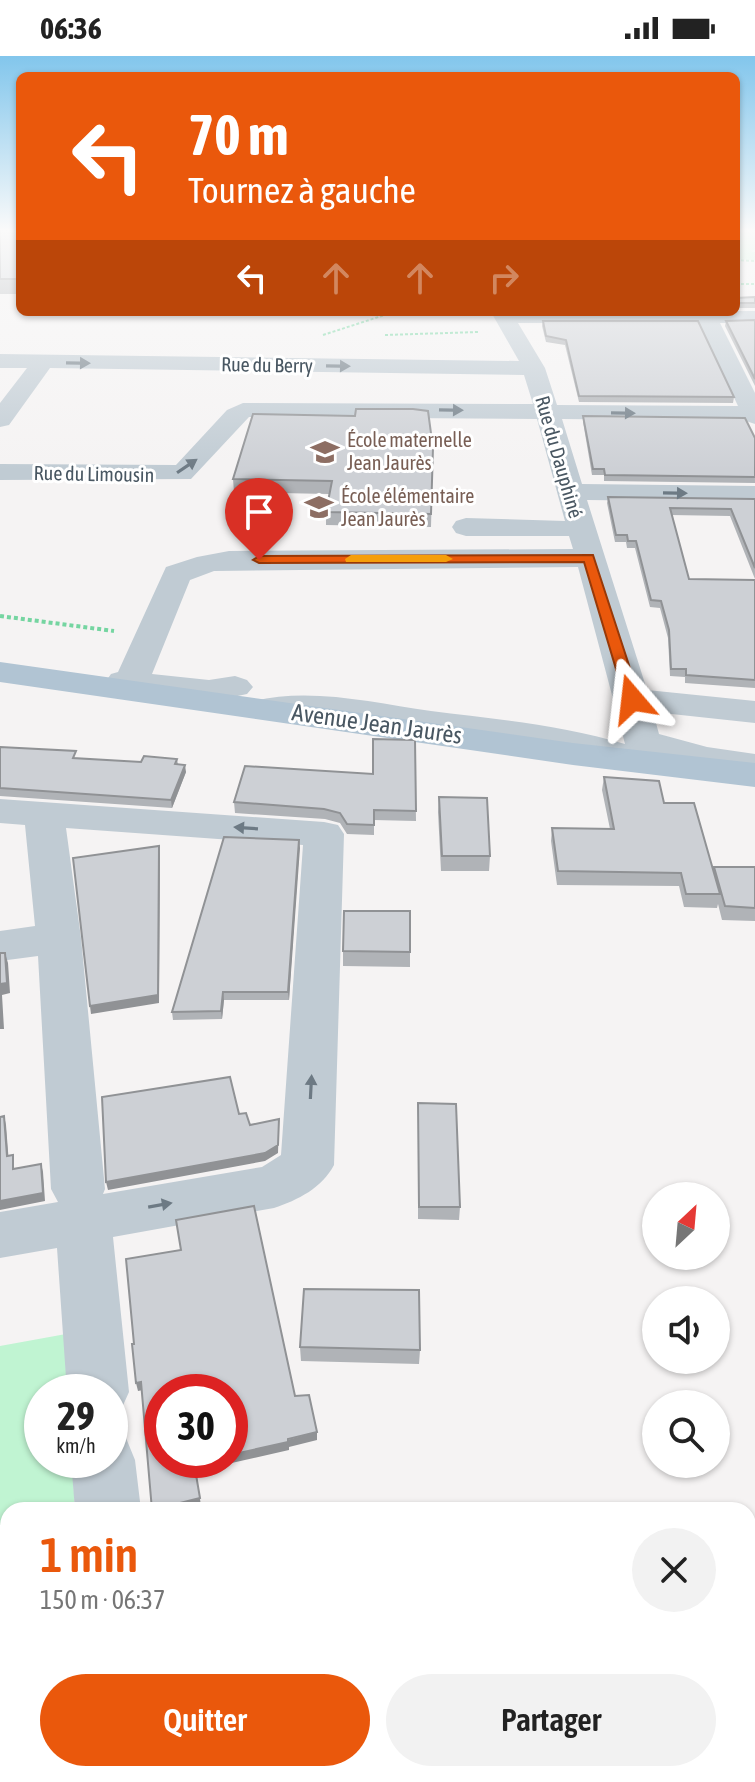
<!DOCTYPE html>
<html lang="fr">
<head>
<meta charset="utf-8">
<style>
	body { margin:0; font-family:"Asap Condensed",sans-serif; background:#f2f2f2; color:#222; height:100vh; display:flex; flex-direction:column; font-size:30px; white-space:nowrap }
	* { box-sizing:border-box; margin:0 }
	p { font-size:26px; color:#767676 }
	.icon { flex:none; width:44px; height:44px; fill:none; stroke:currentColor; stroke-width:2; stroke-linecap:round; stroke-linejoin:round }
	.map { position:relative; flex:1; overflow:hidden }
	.details { position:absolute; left:0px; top:1446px; width:756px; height:280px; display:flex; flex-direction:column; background:#fff; border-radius:24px 24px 0 0; box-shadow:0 2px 6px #0004 }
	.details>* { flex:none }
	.hud { position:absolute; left:16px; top:16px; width:724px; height:244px; border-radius:12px; box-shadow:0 2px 6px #0004; background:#ea580c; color:#fff; overflow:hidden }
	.needle { width:52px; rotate:26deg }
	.fabs { position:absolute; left:642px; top:1126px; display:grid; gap:16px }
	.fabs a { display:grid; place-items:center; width:88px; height:88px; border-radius:50%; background:#fff; box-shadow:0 2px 6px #0004; font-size:40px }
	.speed { position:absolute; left:24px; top:1318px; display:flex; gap:16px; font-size:40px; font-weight:700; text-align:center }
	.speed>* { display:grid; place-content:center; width:104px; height:104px; border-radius:50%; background:#fff; box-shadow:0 2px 6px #0004; line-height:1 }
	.speed small { font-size:20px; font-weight:400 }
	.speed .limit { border:12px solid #d22; background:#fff; color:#111 }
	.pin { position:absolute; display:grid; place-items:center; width:68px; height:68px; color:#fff; margin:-82px -34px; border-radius:50% 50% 50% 0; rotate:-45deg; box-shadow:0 0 8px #0007 }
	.pin .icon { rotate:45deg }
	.me { position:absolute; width:88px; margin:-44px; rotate:343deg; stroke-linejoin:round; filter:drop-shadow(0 0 6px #0008) }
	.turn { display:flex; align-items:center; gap:28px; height:168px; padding:0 40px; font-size:36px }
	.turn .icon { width:104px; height:104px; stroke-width:2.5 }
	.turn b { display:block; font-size:56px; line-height:68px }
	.lanes { display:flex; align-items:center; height:76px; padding:0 40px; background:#0003; justify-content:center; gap:40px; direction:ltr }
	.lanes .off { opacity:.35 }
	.round { display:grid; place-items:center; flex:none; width:84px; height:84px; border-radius:42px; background:#f2f2f2 }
	.summary { display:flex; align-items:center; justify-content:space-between; height:136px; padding:0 40px }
	h1 { font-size:48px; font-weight:600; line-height:60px; color:#ea580c }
	.action { display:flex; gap:16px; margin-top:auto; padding:16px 40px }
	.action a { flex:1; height:92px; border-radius:48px; background:#ea580c; color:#fff; font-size:32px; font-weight:600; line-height:92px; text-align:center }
	.action a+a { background:#f2f2f2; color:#222 }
	.status { display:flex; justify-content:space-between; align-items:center; height:56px; padding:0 40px; background:#fff; direction:ltr }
	.status svg { height:22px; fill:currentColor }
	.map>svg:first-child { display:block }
	.green { fill:#c0f4d2 }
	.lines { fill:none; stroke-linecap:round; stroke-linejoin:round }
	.path-far1 { stroke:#75d5a1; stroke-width:2; stroke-dasharray:3 2; stroke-linecap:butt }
	.path { stroke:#75d5a1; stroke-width:4; stroke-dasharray:4 3; stroke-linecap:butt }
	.minor { fill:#c0cbd3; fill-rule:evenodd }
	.major { fill:#b1c4d3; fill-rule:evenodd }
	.wall { fill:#b0b3b7 }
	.shaded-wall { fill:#909295 }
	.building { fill:#cdd0d5; stroke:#909295; stroke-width:2 }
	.oneway { fill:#6d7a84 }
	.route { fill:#ea580c; stroke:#983908; stroke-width:2 }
	.slow { fill:#f59e0b }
	.labels { text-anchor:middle; stroke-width:6; stroke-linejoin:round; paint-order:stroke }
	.far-street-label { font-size:20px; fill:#495762; stroke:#fff }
	.far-education-label { font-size:20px; fill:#785e54; stroke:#fff; text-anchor:start }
	.street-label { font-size:24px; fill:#495762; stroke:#fff }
</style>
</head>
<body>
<div class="status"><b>06:36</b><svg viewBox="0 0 49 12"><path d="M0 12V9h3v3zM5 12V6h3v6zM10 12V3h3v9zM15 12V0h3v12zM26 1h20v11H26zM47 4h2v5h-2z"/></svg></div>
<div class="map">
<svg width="755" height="1726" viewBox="0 0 755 1726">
	<rect width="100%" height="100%" fill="#f5f3f3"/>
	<path class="green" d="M736 173H755V194L749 195 755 196V204L736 203Z
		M66 1278 69 1336H42V1404H72L75 1454H8V1670L0 1672V1290Z
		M748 1544H755V1726H430V1718H748Z"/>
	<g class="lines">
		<path class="path-far1" d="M736 204 755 205
			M736 228H755
			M323 279 394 256
			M385 279 478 276"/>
		<path class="path" d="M0 560 114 575"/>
		<path class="minor" d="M755 255V267H720L755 337V368L746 365 562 363 582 428 755 430V446L587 444 647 634 755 645V667L653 656 659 678 707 691 755 698V720L704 713 663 702 656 714 643 717 570 695 322 662 267 664 254 661 249 653 254 645C311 631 374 647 431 655 496 663 562 669 625 688L578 511 214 515 190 524 152 618 209 624 235 620 247 624 253 631 247 638 209 646 123 635 111 632 106 625 111 618 118 616 166 511 197 501 229 495 573 493 569 480H466L456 477 452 471 456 465 466 462 565 465 537 363 249 361 191 423 0 424V408L176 409 227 354 243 347 533 348 524 319 50 312 9 369 0 371V347L27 312H0V298L519 305 491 256ZM518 267H699L738 350 557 349 545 312Z
			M0 743 324 766 338 769 344 778 334 1109C322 1132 298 1144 274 1152L113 1181 129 1336 120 1356 110 1360V1336H67L57 1192 0 1202V1156L58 1146 51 1133 38 900 0 905V875L35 870 25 769 0 767ZM66 772 303 789 281 1099 262 1111 103 1138 105 1133 81 882Z
			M110 1376 126 1382 135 1404 141 1454H75L71 1404H110Z
			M44 1718H153L150 1726H40Z"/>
		<path class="major" d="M0 606 573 687 755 707V731L573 709 0 626Z"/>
	</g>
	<path class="wall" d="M0 173H20V238H0Z
		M755 241V252H736V242Z
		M755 264V330L725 270 726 265Z
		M543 265 734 341 733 347 579 346 565 289 546 286 542 270Z
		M583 360 755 382V427L604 425V419H592L583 366Z
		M433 392 431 471 326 469V456L329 438 234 436 233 423Z
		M608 441 755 443V523L730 460 671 459 689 523 755 524V632L685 627V621L670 620 668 582 660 552 650 551 635 492H627L626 486H615L607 447Z
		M415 684 416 765 374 764V779L347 778 340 767 325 763 235 757 234 746 373 718Z
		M0 691 78 702 141 706 177 703 178 708 186 716 172 752 0 740Z
		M604 721 664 747 713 814 714 811H755V865L722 864 718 848 717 852 684 851 679 830 557 829 551 785 552 772 610 773 602 734Z
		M439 741 490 800 489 815H441L438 756Z
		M299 784 289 944H224L222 963 173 964 172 956Z
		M410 855V911L343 910V895Z
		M418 1047 460 1151 459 1164 418 1163Z
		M300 1291 420 1294 419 1308 301 1305Z"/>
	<path class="shaded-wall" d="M185 709 186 716 172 752 171 744Z
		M299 784 300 792 289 944 288 936Z
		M159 790 160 798 159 947 91 958 90 950Z
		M5 897 8 907 10 937 2 939 4 973H0V928Z
		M223 936 224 944 222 963 221 955Z
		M4 1060 6 1069 9 1108 7 1100Z
		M279 1063 278 1097 265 1105 108 1134 106 1126Z
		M41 1108 43 1116 45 1145 0 1154V1145Z
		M141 1326 143 1334 138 1335 136 1327Z
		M317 1376V1384L289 1391V1394L196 1415 201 1450 186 1454H156L194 1407 209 1404H230V1399Z"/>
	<path class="building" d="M0 173H20V223H0Z
		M755 241V247H736V242Z
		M755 264V323L726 265Z
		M543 265H698L734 341 579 340 566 284 546 280Z
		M356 353H413L428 355 433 392 431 458 326 456 332 425 233 423 253 358 355 360Z
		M583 360 745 362 755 382V421L605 419 604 413H593Z
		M608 441 755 443V512L731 453 670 452 689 523 755 524V624L686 619V613H671L669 574 661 545 651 544 636 485H628L627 479H616Z
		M373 683 415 684 416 755 374 754V769L347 768 340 757 324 753 234 746 245 710 373 718Z
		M0 691 76 695 73 702 141 706 144 700 177 703 175 708 185 709 171 744 0 732Z
		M604 721 659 725 664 747H694L720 838H686L681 817 558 815 552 772 614 773Z
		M439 741 487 742 490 800H442Z
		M224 781 299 784 288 936H223L221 955 172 956Z
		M159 790 158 939 90 950 73 802Z
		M714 811H755V852L725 850Z
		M344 855H410V896L343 895Z
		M0 897H5L7 927 0 928Z
		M230 1021 239 1058 246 1057 250 1069 279 1063 278 1089 265 1097 106 1126 102 1041Z
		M418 1047 456 1048 460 1151H419Z
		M4 1060 7 1100 13 1099V1113L41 1108 43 1137 0 1145V1061Z
		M254 1150 295 1340 309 1339 317 1376 288 1383V1386L230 1399V1336H162V1404H209L194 1407 200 1442 152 1454 141 1326 136 1327 132 1288H134L126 1203 181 1194 176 1164Z
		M304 1233 419 1234 420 1294 300 1291Z
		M258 1718H302V1726H227Z"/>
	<defs><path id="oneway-solid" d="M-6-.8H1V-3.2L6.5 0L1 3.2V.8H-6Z" transform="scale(2)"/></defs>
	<g class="oneway">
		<use href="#oneway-solid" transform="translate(78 307) rotate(1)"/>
		<use href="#oneway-solid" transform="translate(338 310) rotate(1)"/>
		<use href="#oneway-solid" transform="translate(451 354) rotate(1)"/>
		<use href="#oneway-solid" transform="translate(623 357) rotate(1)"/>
		<use href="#oneway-solid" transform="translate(187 410) rotate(-34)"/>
		<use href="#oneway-solid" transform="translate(675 437) rotate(1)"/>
		<use href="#oneway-solid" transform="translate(246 772) rotate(-176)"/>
		<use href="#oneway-solid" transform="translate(311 1031) rotate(-87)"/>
		<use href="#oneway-solid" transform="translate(160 1149) rotate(-10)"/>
	</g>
	<linearGradient id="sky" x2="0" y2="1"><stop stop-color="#82c6ec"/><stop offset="0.42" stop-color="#fafafa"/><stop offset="1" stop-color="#fafafa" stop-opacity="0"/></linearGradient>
	<rect width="755" height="414" fill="url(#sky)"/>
	<path class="route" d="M593 499 640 643 637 646H627L625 643 584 506 259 507 253 504 259 500Z"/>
	<path class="slow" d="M351 499H446L453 503 446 506H346L345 503Z"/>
	<defs>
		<symbol id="school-bare" viewBox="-9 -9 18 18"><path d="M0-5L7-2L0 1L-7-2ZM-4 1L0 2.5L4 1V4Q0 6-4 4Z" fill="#8d6e63" stroke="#fff" stroke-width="2.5" paint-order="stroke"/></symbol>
	</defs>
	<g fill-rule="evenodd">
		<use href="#school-bare" x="305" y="376" width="40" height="40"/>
		<use href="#school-bare" x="299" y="431" width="40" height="40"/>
	</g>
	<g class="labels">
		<g class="far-street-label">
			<text transform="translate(267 309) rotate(1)" y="7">Rue du Berry</text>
			<text transform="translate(559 401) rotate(74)" y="7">Rue du Dauphiné</text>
			<text transform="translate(94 418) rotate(1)" y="7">Rue du Limousin</text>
		</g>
		<g class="far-education-label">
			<text x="347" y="391">École maternelle<tspan x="347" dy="23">Jean Jaurès</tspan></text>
			<text x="341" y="447">École élémentaire<tspan x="341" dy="23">Jean Jaurès</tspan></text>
		</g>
		<g class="street-label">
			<text transform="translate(377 668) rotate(8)" y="8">Avenue Jean Jaurès</text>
		</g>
	</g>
</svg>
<div class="fabs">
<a><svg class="needle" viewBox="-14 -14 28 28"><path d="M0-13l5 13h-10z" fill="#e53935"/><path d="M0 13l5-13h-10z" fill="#767676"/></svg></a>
<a><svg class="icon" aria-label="sound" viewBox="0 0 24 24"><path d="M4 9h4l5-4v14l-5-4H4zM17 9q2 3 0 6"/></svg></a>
<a><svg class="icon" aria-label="search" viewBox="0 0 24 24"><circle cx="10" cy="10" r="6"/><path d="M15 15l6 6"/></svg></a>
</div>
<div class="speed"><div>29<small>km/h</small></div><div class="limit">30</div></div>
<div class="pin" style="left:259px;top:504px;background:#d93025"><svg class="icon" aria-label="arrive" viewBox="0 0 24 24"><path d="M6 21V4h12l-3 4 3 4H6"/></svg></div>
<svg class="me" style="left:632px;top:643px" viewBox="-20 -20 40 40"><path d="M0-17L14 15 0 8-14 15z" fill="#ea580c" stroke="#fff" stroke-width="4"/></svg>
<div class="hud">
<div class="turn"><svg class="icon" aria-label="left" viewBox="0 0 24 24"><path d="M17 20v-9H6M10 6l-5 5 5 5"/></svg><div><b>70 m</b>Tournez à gauche</div></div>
<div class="lanes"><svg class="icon" aria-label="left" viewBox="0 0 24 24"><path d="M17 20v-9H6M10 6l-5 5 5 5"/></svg><svg class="icon off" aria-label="ahead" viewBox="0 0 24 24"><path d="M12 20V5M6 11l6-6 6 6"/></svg><svg class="icon off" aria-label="ahead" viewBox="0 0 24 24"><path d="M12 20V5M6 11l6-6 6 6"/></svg><svg class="icon off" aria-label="right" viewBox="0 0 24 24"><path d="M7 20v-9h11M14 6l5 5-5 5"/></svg></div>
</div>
<section class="details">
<div class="summary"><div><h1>1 min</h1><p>150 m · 06:37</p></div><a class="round"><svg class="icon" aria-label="close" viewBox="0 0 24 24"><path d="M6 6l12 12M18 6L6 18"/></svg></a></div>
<div class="action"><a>Quitter</a><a>Partager</a></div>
</section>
</div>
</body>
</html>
